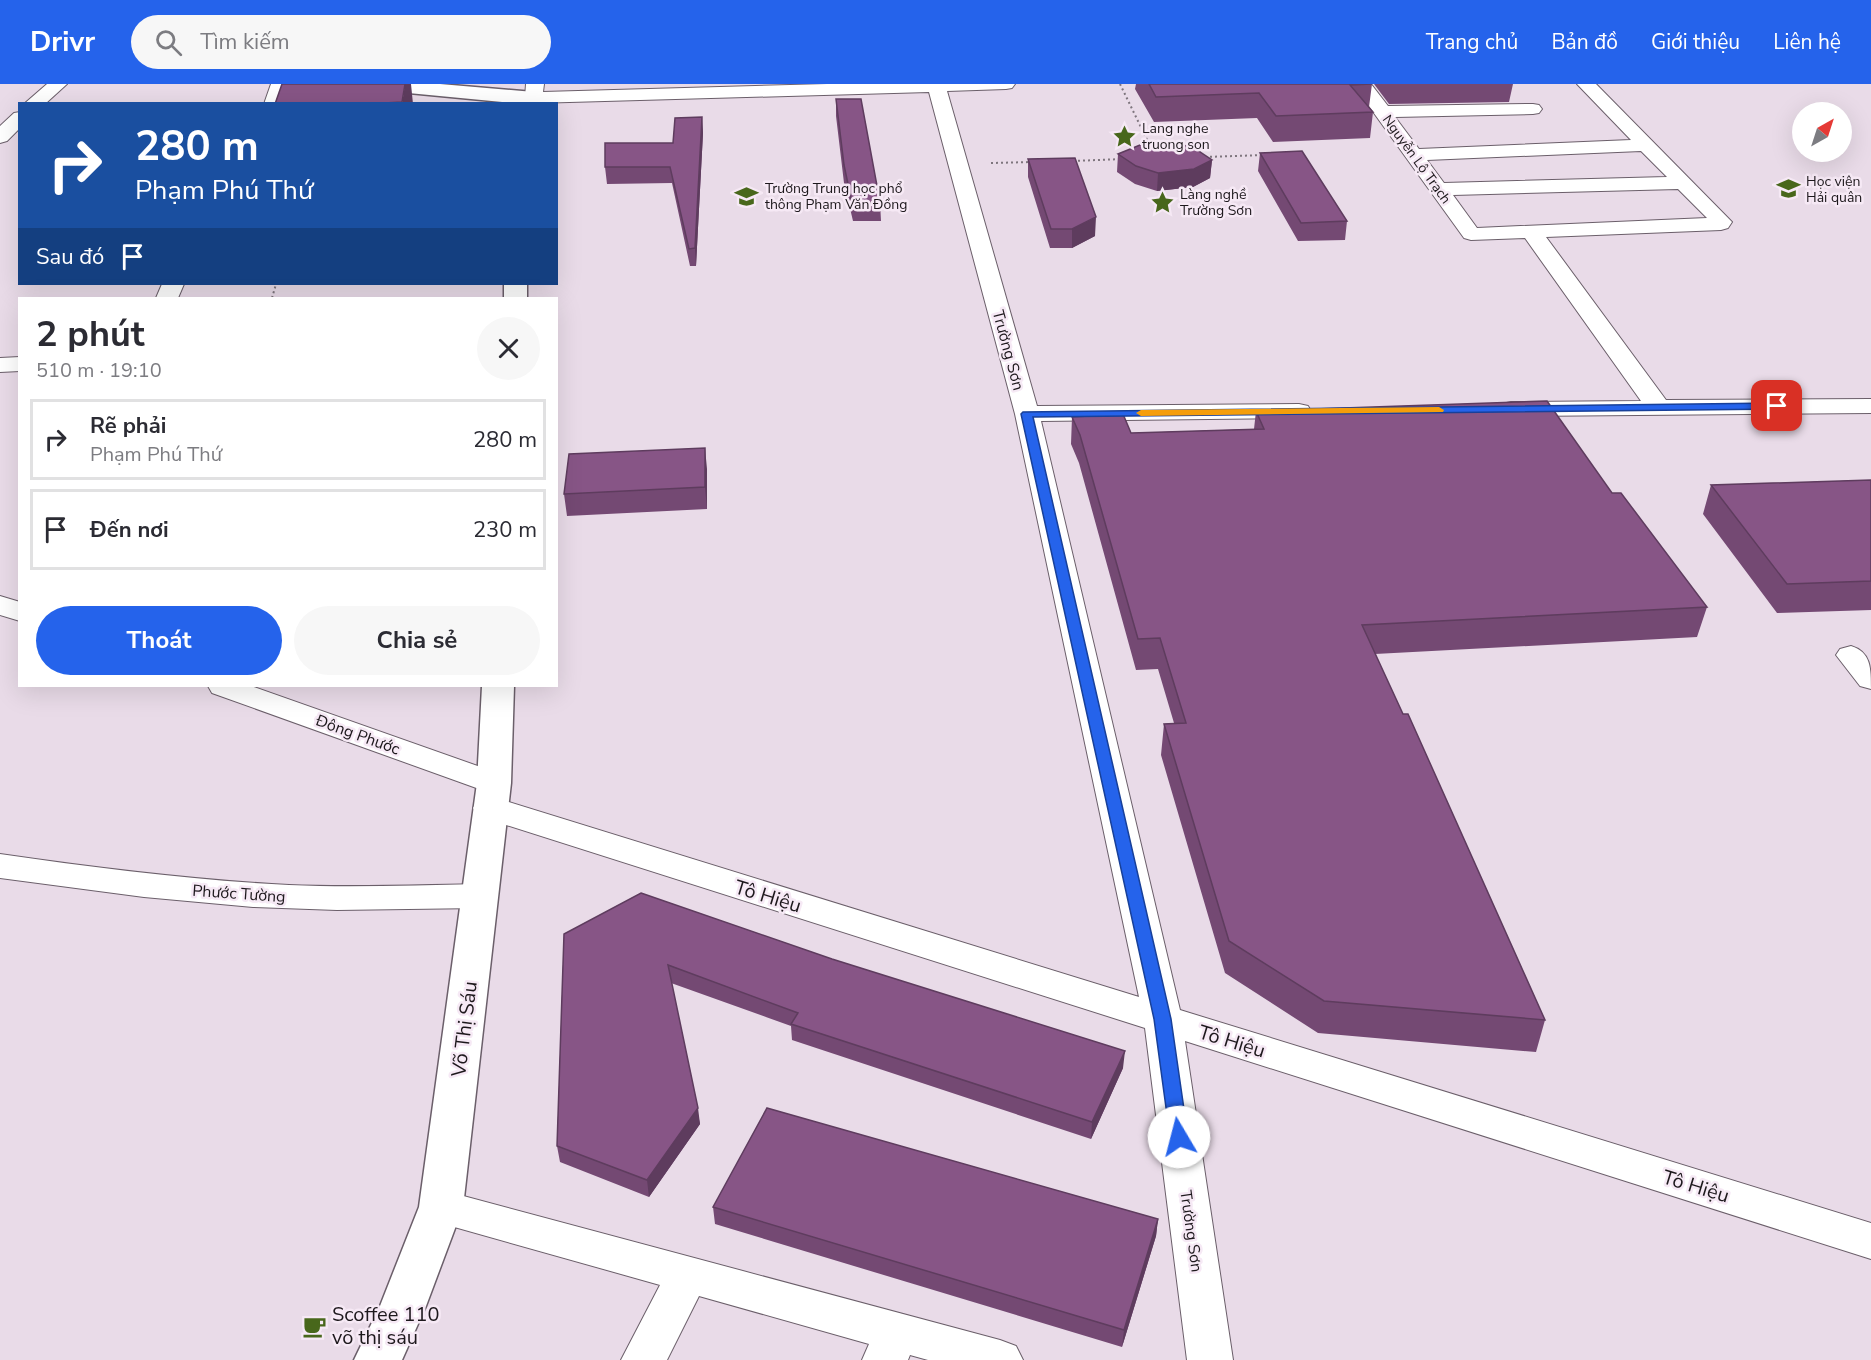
<!DOCTYPE html>
<html lang="vi">
<head>
<meta charset="utf-8">
<style>
	body { margin:0; font-family:"Nunito Sans",sans-serif; background:#f7f7f7; color:#2b2b33; height:100vh; display:flex; flex-direction:column; font-size:22px; white-space:nowrap }
	* { box-sizing:border-box; margin:0 }
	p { font-size:20px; color:#7c7c81 }
	.icon { flex:none; width:33px; height:33px; fill:none; stroke:currentColor; stroke-width:2; stroke-linecap:round; stroke-linejoin:round }
	.map { position:relative; flex:1; overflow:hidden }
	.sheet { position:absolute; left:18px; top:213px; width:540px; height:390px; display:flex; flex-direction:column; background:#fff; border-radius:0px; box-shadow:0 6px 24px #0002 }
	.sheet>* { flex:none }
	.guide { position:absolute; left:18px; top:18px; width:540px; height:183px; border-radius:0px; box-shadow:0 6px 24px #0002; background:#1a4fa0; color:#fff; overflow:hidden }
	.needle { width:39px; rotate:39deg }
	.tools { position:absolute; left:1792px; top:18px; display:grid; gap:12px }
	.tools a { display:grid; place-items:center; width:60px; height:60px; border-radius:50%; background:#fff; box-shadow:0 6px 24px #0002; font-size:30px }
	.pin { position:absolute; display:grid; place-items:center; width:51px; height:51px; color:#fff; margin:-26px; border-radius:12px; box-shadow:0 3px 9px #0006 }
	.me { position:absolute; width:66px; margin:-33px; rotate:352deg; stroke-linejoin:round; filter:drop-shadow(0 0 4px #0008) }
	.turn { display:flex; align-items:center; gap:21px; height:126px; padding:0 18px; font-size:27px }
	.turn .icon { width:78px; height:78px; stroke-width:2.5 }
	.turn b { display:block; font-size:42px; line-height:51px }
	.then { display:flex; align-items:center; height:57px; padding:0 18px; background:#0003; gap:12px; font-size:22px }
	.round { display:grid; place-items:center; flex:none; width:63px; height:63px; border-radius:32px; background:#f7f7f7 }
	.overview { display:flex; align-items:center; justify-content:space-between; height:102px; padding:0 18px }
	h1 { font-size:36px; font-weight:700; line-height:45px }
	.action { display:flex; gap:12px; margin-top:auto; padding:12px 18px }
	.action a { flex:1; height:69px; border-radius:36px; background:#2563eb; color:#fff; font-size:24px; font-weight:700; line-height:69px; text-align:center }
	.action a+a { background:#f7f7f7; color:#2b2b33 }
	ul { padding:0; list-style:none }
	li { display:flex; align-items:center; gap:18px; height:81px; margin:0 12px 9px; padding:0 6px; border:3px solid #e1e1e2; border-radius:0px }
	li div { flex:1 }
	li b { display:block; font-size:22px }
	li em { font-style:normal }
	header { display:flex; align-items:center; gap:36px; box-sizing:border-box; height:84px; padding:0 30px; background:#2563eb; color:#fff }
	header strong { font-size:28px }
	nav { display:flex; gap:33px; margin-inline-start:auto; font-size:21px }
	.search { width:420px; height:54px; background:#f7f7f7; display:flex; align-items:center; gap:15px; box-sizing:border-box; padding:0 21px; border-radius:33px; color:#7c7c81; font-size:22px }
	.map>svg:first-child { display:block }
	.lines { fill:none; stroke-linecap:round; stroke-linejoin:round }
	.minor-casing { stroke:#6b5f6a; stroke-width:2 }
	.major-casing { stroke:#6b5f6a; stroke-width:3 }
	.path { stroke:#7e757d; stroke-width:2; stroke-dasharray:2 3; stroke-linecap:butt }
	.minor { fill:#fff; fill-rule:evenodd }
	.major { fill:#fff; fill-rule:evenodd }
	.wall { fill:#744973 }
	.shaded-wall { fill:#5e3c5e }
	.building { fill:#875586; stroke:#5e3c5e; stroke-width:1.5 }
	.route { fill:#2563eb; stroke:#184099; stroke-width:1.5 }
	.slow { fill:#f59e0b }
	.labels { text-anchor:middle; stroke-width:5; stroke-linejoin:round; paint-order:stroke }
	.far-poi-label { font-size:14px; fill:#1d181c; stroke:#f6e9f5; text-anchor:start }
	.far-street-label { font-size:14px; fill:#1d181c; stroke:#f6e9f5 }
	.street-label { font-size:16px; fill:#1d181c; stroke:#f6e9f5 }
	.near-street-label { font-size:20px; fill:#1d181c; stroke:#f6e9f5 }
	.near-poi-label { font-size:20px; fill:#1d181c; stroke:#f6e9f5; text-anchor:start }
</style>
</head>
<body>
<header>
<strong>Drivr</strong>
<div class="search"><svg class="icon" aria-label="search" viewBox="0 0 24 24"><circle cx="10" cy="10" r="6"/><path d="M15 15l6 6"/></svg>Tìm kiếm</div>
<nav><a>Trang chủ</a><a>Bản đồ</a><a>Giới thiệu</a><a>Liên hệ</a></nav>
</header>
<div class="map">
<svg width="1871" height="1276" viewBox="0 0 1871 1276">
	<rect width="100%" height="100%" fill="#e9dbe8"/>
	<g class="lines">
		<defs>
			<path id="minor" d="M47 0H67L45 20H24Z
				M271 0H289L282 20H264Z
				M526 0H544L543 8 827 0H1015L1012 4 1006 5 947 7 1037 322 1299 320 1308 322 1311 327 1308 332 1299 334 1041 337 1180 926 1871 1139V1175L1185 957 1233 1276H1187L1145 944 478 732 473 724 478 716 490 713 502 716 1139 913 1015 330 929 8 534 19 528 18 525 14Z
				M1353 0H1371L1388 22 1533 20 1539 21 1542 25 1539 29 1533 30 1395 33 1419 65 1631 56 1577 0H1596L1732 138 1728 144 1721 146 1546 153 1666 316 1871 315V329L1511 332 1502 330 1499 325 1502 320 1511 318 1641 317 1525 154 1471 156 1464 154ZM1641 67 1667 93 1444 99 1427 76ZM1678 105 1707 134 1477 144 1453 111Z
				M20 28V44L7 57 0 59V42L14 29Z
				M162 200H184L178 214H156Z
				M20 273V287L0 288V274Z
				M0 512 20 518V537L0 531Z
				M1851 562C1871 568 1871 584 1871 605L1860 602 1836 571 1840 565Z
				M208 602H251L506 692 510 699 506 706 494 710 482 706 212 609Z
				M0 770C96 784 192 796 289 801 353 804 416 801 480 800L492 803 498 812 492 821 480 824 337 826 253 823 144 813 0 794Z
				M441 1106 1000 1256 1016 1262 1023 1276H928L910 1271 908 1276H862L869 1260 699 1212 667 1276H621L660 1201 426 1135 420 1123 426 1111Z"/>
			<path id="major" d="M368 0H440L534 8 541 10 543 14V20H524L377 6 370 4Z
				M504 200H527V214H504Z
				M482 602H514L511 699 463 1123 426 1222 402 1276H354L380 1222 419 1123 477 699Z"/>
		</defs>
		<use href="#minor" class="minor-casing"/>
		<use href="#major" class="major-casing"/>
		<path class="path" d="M1120 0 1151 64
			M1205 73 1264 71
			M1073 77 1123 75
			M991 79 1033 78
			M272 214 276 200"/>
		<use href="#minor" class="minor"/>
		<use href="#major" class="major"/>
	</g>
	<path class="wall" d="M1136 0H1372L1369 23 1373 28 1370 54 1273 58 1257 34 1154 38 1135 5Z
		M1374 0H1513L1509 18 1389 20Z
		M836 15 880 118 881 137H853L844 99 836 32Z
		M414 18 413 20H275Z
		M702 33 703 49 696 182H690L672 99 607 100 605 83 673 59Z
		M1260 69 1347 137 1345 156 1298 157 1258 87Z
		M1118 70 1212 76 1210 94 1193 103 1157 107 1135 100 1117 88Z
		M1028 75 1095 152 1072 164H1050L1028 93Z
		M1256 327 1612 409 1707 523 1697 553 1375 570 1545 936 1536 968 1318 949 1225 889 1161 671 1164 640 1174 639 1158 585 1136 586 1079 379 1071 360 1072 333 1131 349 1254 345Z
		M707 385V425L567 432 564 410Z
		M1871 396V526L1777 529 1703 430 1711 401Z
		M564 850 1123 984 1091 1055 792 956 791 942 671 899 700 1040 649 1113 560 1078 557 1062Z
		M713 1123 1158 1135 1156 1152 1122 1263 715 1140Z"/>
	<path class="shaded-wall" d="M405 0H411L413 20H402Z
		M702 33 703 49 696 182 695 164Z
		M1212 76 1210 94 1193 103 1157 107 1158 89Z
		M1096 133 1095 152 1072 164V145Z
		M705 364 707 385V425L705 403Z
		M1125 967 1123 984 1091 1055 1092 1038Z
		M698 1024 700 1040 649 1113 647 1096Z
		M1158 1135 1156 1152 1122 1263 1124 1246Z"/>
	<path class="building" d="M282 0H405L402 18 367 20H275Z
		M1149 0H1372L1350 1 1373 28 1276 32 1259 9 1156 13Z
		M836 15H861L880 118 852 119 844 81Z
		M702 33 695 164 689 165 670 83H605V59H673L675 34Z
		M1163 58 1183 61 1194 64 1212 76 1194 85 1158 89 1136 82 1118 70 1140 61Z
		M1302 67 1347 137 1301 139 1260 69Z
		M1075 74 1096 133 1072 145H1051L1028 75Z
		M1547 317 1612 409H1621L1707 523 1362 541 1403 630H1408L1545 936 1324 917 1229 857 1164 640 1186 639 1160 554 1138 555 1080 351 1072 333 1123 330 1131 349 1264 345 1256 327Z
		M705 364V403L564 410 569 370Z
		M1871 396V497L1787 500 1711 401Z
		M641 809 832 875 1125 967 1092 1038 791 940 798 929 668 881 698 1024 647 1096 557 1062 564 850Z
		M767 1024 1158 1135 1124 1246 713 1123Z"/>
	<path class="route" d="M1777 319 1781 320V325L1033 333 1171 935 1188 1053 1185 1057 1179 1060 1173 1057 1170 1053 1154 935 1021 330 1023 328Z"/>
	<path class="slow" d="M1439 323 1444 326 1443 328 1141 332 1136 329 1141 326Z"/>
	<defs>
		<symbol id="sight-bare" viewBox="-9 -9 18 18"><path d="M0-6L1.8-2.2L6-1.7L2.9 1.2L3.7 5.4L0 3.3L-3.7 5.4L-2.9 1.2L-6-1.7L-1.8-2.2Z" fill="#48671b" stroke="#f6e9f5" stroke-width="2.5" paint-order="stroke"/></symbol>
		<symbol id="university-bare" viewBox="-9 -9 18 18"><path d="M0-5L7-2L0 1L-7-2ZM-4 1L0 2.5L4 1V4Q0 6-4 4Z" fill="#48671b" stroke="#f6e9f5" stroke-width="2.5" paint-order="stroke"/></symbol>
		<symbol id="school-bare" viewBox="-9 -9 18 18"><path d="M0-5L7-2L0 1L-7-2ZM-4 1L0 2.5L4 1V4Q0 6-4 4Z" fill="#48671b" stroke="#f6e9f5" stroke-width="2.5" paint-order="stroke"/></symbol>
		<symbol id="cafe-bare" viewBox="-9 -9 18 18"><path d="M-5.5-4.5H6V0H3Q3 3.5 0 3.5H-2.5Q-5.5 3.5-5.5 0ZM3-3.2v2h1.7v-2ZM-6 4.5H4V6H-6Z" fill="#48671b" stroke="#f6e9f5" stroke-width="2.5" paint-order="stroke"/></symbol>
	</defs>
	<g fill-rule="evenodd">
		<use href="#sight-bare" x="1108" y="36" width="33" height="33"/>
		<use href="#university-bare" x="1772" y="88" width="33" height="33"/>
		<use href="#school-bare" x="730" y="96" width="33" height="33"/>
		<use href="#sight-bare" x="1146" y="102" width="33" height="33"/>
		<use href="#cafe-bare" x="298" y="1226" width="33" height="33"/>
	</g>
	<g class="labels">
		<g class="far-poi-label">
			<text x="1142" y="49">Lang nghe<tspan x="1142" dy="16">truong son</tspan></text>
			<text x="1806" y="102">Học viện<tspan x="1806" dy="16">Hải quân</tspan></text>
			<text x="765" y="109">Trường Trung học phổ<tspan x="765" dy="16">thông Phạm Văn Đồng</tspan></text>
			<text x="1180" y="115">Làng nghề<tspan x="1180" dy="16">Trường Sơn</tspan></text>
		</g>
		<g class="far-street-label">
			<text transform="translate(1417 75) rotate(54)" y="5">Nguyễn Lộ Trạch</text>
		</g>
		<g class="street-label">
			<text transform="translate(1009 266) rotate(75)" y="6">Trường Sơn</text>
			<text transform="translate(358 650) rotate(20)" y="6">Đông Phước</text>
			<text transform="translate(239 809) rotate(4)" y="6">Phước Tường</text>
			<text transform="translate(1192 1147) rotate(82)" y="6">Trường Sơn</text>
		</g>
		<g class="near-street-label">
			<text transform="translate(768 812) rotate(17)" y="7">Tô Hiệu</text>
			<text transform="translate(464 945) rotate(-83)" y="7">Võ Thị Sáu</text>
			<text transform="translate(1232 957) rotate(17)" y="7">Tô Hiệu</text>
			<text transform="translate(1696 1102) rotate(17)" y="7">Tô Hiệu</text>
		</g>
		<g class="near-poi-label">
			<text x="332" y="1237">Scoffee 110<tspan x="332" dy="23">võ thị sáu</tspan></text>
		</g>
	</g>
</svg>
<div class="tools">
<a><svg class="needle" viewBox="-14 -14 28 28"><path d="M0-13l5 13h-10z" fill="#e53935"/><path d="M0 13l5-13h-10z" fill="#7c7c81"/></svg></a>
</div>
<div class="pin" style="left:1777px;top:322px;background:#d93025"><svg class="icon" aria-label="arrive" viewBox="0 0 24 24"><path d="M6 21V4h12l-3 4 3 4H6"/></svg></div>
<svg class="me" style="left:1179px;top:1053px" viewBox="-20 -20 40 40"><circle r="19" fill="#fff"/><path d="M0-13L10 11 0 6-10 11z" fill="#2563eb"/></svg>
<div class="guide">
<div class="turn"><svg class="icon" aria-label="right" viewBox="0 0 24 24"><path d="M7 20v-9h11M14 6l5 5-5 5"/></svg><div><b>280 m</b>Phạm Phú Thứ</div></div>
<div class="then">Sau đó<svg class="icon" aria-label="arrive" viewBox="0 0 24 24"><path d="M6 21V4h12l-3 4 3 4H6"/></svg></div>
</div>
<section class="sheet">
<div class="overview"><div><h1>2 phút</h1><p>510 m · 19:10</p></div><a class="round"><svg class="icon" aria-label="close" viewBox="0 0 24 24"><path d="M6 6l12 12M18 6L6 18"/></svg></a></div>
<ul>
<li><svg class="icon" aria-label="right" viewBox="0 0 24 24"><path d="M7 20v-9h11M14 6l5 5-5 5"/></svg><div><b>Rẽ phải</b><p>Phạm Phú Thứ</p></div><em>280 m</em></li>
<li><svg class="icon" aria-label="arrive" viewBox="0 0 24 24"><path d="M6 21V4h12l-3 4 3 4H6"/></svg><div><b>Đến nơi</b></div><em>230 m</em></li>
</ul>
<div class="action"><a>Thoát</a><a>Chia sẻ</a></div>
</section>
</div>
</body>
</html>
